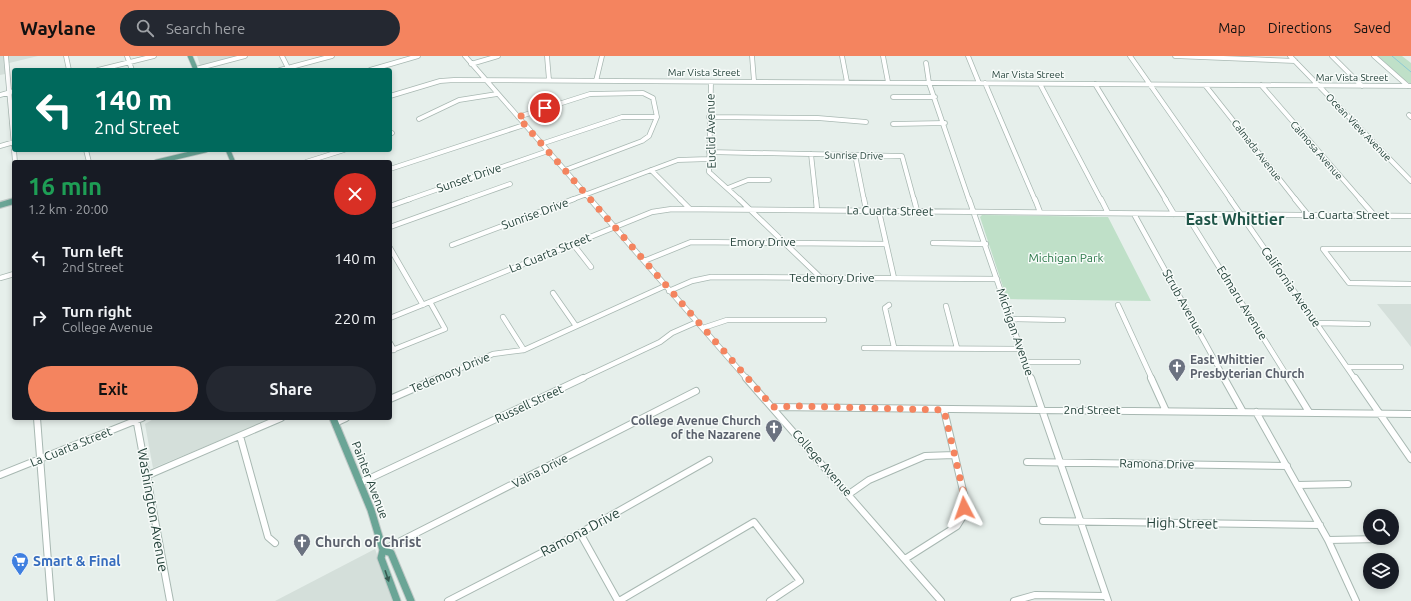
<!DOCTYPE html>
<html lang="en">
<head>
<meta charset="utf-8">
<style>
	body { margin:0; font-family:Ubuntu,sans-serif; background:#242831; color:#f1f3f6; height:100vh; display:flex; flex-direction:column; font-size:15px; white-space:nowrap }
	* { box-sizing:border-box; margin:0 }
	p { font-size:13px; color:#9ea1a6 }
	.icon { flex:none; width:22px; height:22px; fill:none; stroke:currentColor; stroke-width:2; stroke-linecap:round; stroke-linejoin:round }
	.map { position:relative; flex:1; overflow:hidden }
	.panel { position:absolute; left:12px; top:104px; width:380px; height:260px; display:flex; flex-direction:column; background:#171b24; border-radius:4px; box-shadow:0 2px 6px #0003 }
	.panel>* { flex:none }
	.banner { position:absolute; left:12px; top:12px; width:380px; height:84px; border-radius:4px; box-shadow:0 2px 6px #0003; background:#00695c; color:#fff; overflow:hidden }
	.fabs { position:absolute; left:1363px; top:453px; display:grid; gap:8px }
	.fabs a { display:grid; place-items:center; width:36px; height:36px; border-radius:50%; background:#171b24; box-shadow:0 2px 6px #0003; font-size:20px }
	.pin { position:absolute; display:grid; place-items:center; width:34px; height:34px; color:#fff; margin:-17px; border:2px solid #fff; border-radius:50%; box-shadow:0 1px 4px #0007 }
	.me { position:absolute; width:44px; margin:-22px; rotate:356deg; stroke-linejoin:round; filter:drop-shadow(0 0 3px #0008) }
	.turn { display:flex; align-items:center; gap:14px; height:84px; padding:0 16px; font-size:18px }
	.turn .icon { width:52px; height:52px; stroke-width:2.5 }
	.turn b { display:block; font-size:28px; line-height:34px }
	.round { display:grid; place-items:center; flex:none; width:42px; height:42px; border-radius:21px; background:#242831 }
	.overview { display:flex; align-items:center; justify-content:space-between; height:68px; padding:0 16px }
	h1 { font-size:24px; font-weight:700; line-height:30px; color:#1e9e55 }
	.primary-button { display:flex; gap:8px; margin-top:auto; padding:8px 16px }
	.primary-button a { flex:1; height:46px; border-radius:24px; background:#f4845f; color:#111; font-size:16px; font-weight:700; line-height:46px; text-align:center }
	.primary-button a+a { background:#242831; color:#f1f3f6 }
	ul { padding:0; list-style:none }
	li { display:flex; align-items:center; gap:12px; height:60px; padding:0 16px }
	li div { flex:1 }
	li b { display:block; font-size:15px }
	li em { font-style:normal }
	header { display:flex; align-items:center; gap:24px; box-sizing:border-box; height:56px; padding:0 20px; background:#f4845f; color:#111 }
	header strong { font-size:19px }
	nav { display:flex; gap:22px; margin-inline-start:auto; font-size:14px }
	.search { width:280px; height:36px; background:#242831; display:flex; align-items:center; gap:10px; box-sizing:border-box; padding:0 14px; border-radius:22px; color:#9ea1a6; font-size:15px }
	.map>svg:first-child { display:block }
	.built { fill:#d4dfda }
	.green { fill:#bfe0c8 }
	.lines { fill:none; stroke-linecap:round; stroke-linejoin:round }
	.stream { stroke:#8ec9d4; stroke-width:1 }
	.minor-far2-casing { stroke:#a8b8b2; stroke-width:5.5 }
	.minor-far1-casing { stroke:#a8b8b2; stroke-width:6 }
	.minor-casing { stroke:#a8b8b2; stroke-width:8 }
	.major-far2-casing { stroke:#c2cac8; stroke-width:6 }
	.major-far1-casing { stroke:#c2cac8; stroke-width:8 }
	.major-casing { stroke:#c2cac8; stroke-width:9 }
	.minor-far2 { stroke:#fff; stroke-width:4 }
	.minor-far1 { stroke:#fff; stroke-width:4.5 }
	.minor { stroke:#fff; stroke-width:6 }
	.major-far2 { stroke:#6aa596; stroke-width:4.5 }
	.major-far1 { stroke:#6aa596; stroke-width:5.5 }
	.major { stroke:#6aa596; stroke-width:7 }
	.oneway { fill:#365b51 }
	.route { stroke:#f4845f; stroke-width:7; stroke-dasharray:0 12.6 }
	.labels { text-anchor:middle; stroke-width:3; stroke-linejoin:round; paint-order:stroke }
	.far-street-label { font-size:10px; fill:#24423a; stroke:#f7fbf9 }
	.street-label { font-size:12px; fill:#24423a; stroke:#f7fbf9 }
	.park-label { font-size:12px; fill:#2d7a4b; stroke:#f7fbf9 }
	.worship-label { font-size:12px; font-weight:bold; fill:#5b616d; stroke:#f7fbf9; text-anchor:start }
	.near-street-label { font-size:14px; fill:#24423a; stroke:#f7fbf9 }
	.near-worship-label { font-size:14px; font-weight:bold; fill:#5b616d; stroke:#f7fbf9; text-anchor:start }
	.near-shop-label { font-size:14px; font-weight:bold; fill:#366cbe; stroke:#f7fbf9; text-anchor:start }
	.district-label { font-size:16px; font-weight:bold; fill:#1f5548; stroke:#f7fbf9 }
</style>
</head>
<body>
<header>
<strong>Waylane</strong>
<div class="search"><svg class="icon" aria-label="search" viewBox="0 0 24 24"><circle cx="10" cy="10" r="6"/><path d="M15 15l6 6"/></svg>Search here</div>
<nav><a>Map</a><a>Directions</a><a>Saved</a></nav>
</header>
<div class="map">
<svg width="1411" height="545" viewBox="0 0 1411 545">
	<rect width="100%" height="100%" fill="#e6efeb"/>
	<path class="built" d="M0 0H38L5 8V18L0 19Z
		M197 0H239L203 9H200Z
		M1377 248H1411V291L1394 269Z
		M155 362H274L153 412 145 368Z
		M375 493 394 545H275Z"/>
	<path class="green" d="M1378 0H1402L1411 7V28L1404 24Z
		M982 159 1108 161 1151 245 1007 243 980 161Z"/>
	<g class="lines">
		<path class="stream" d="M1392 0 1411 16"/>
		<defs>
			<path id="minor-far2" d="M6 0 14 90
				M66 0 69 14
				M127 0 132 14
				M282 0 288 12
				M465 0 591 144
				M547 0 549 24
				M752 0 754 25
				M842 0 847 26
				M883 0 888 26
				M968 0 979 27
				M1130 0 1231 144
				M1175 0 1295 5
				M1290 0 1411 125
				M1332 0 1362 30
				M1374 0 1408 30
				M926 7 929 27 969 144
				M471 8 498 0
				M196 13 245 0
				M98 14 154 0
				M280 14 332 0
				M370 14 418 0
				M596 25 602 0
				M711 26 709 116 740 144
				M985 27 1035 144
				M1040 28 1101 144
				M1095 28 1166 144
				M1205 29 1296 144
				M1261 29 1361 144
				M0 39 14 35
				M390 40 440 25 454 24 1411 30
				M893 41H935
				M1409 59 1411 61
				M518 61 590 38 643 37 653 42 657 61 649 80 642 85 565 114
				M709 61 818 62 866 66
				M419 63 459 44 497 38
				M893 68 945 67
				M390 78 392 77
				M541 88 622 61H657
				M0 90 14 86
				M14 94 15 106
				M86 94 89 106
				M709 96 902 100 914 144
				M811 98 816 144
				M855 99 864 144
				M306 106 344 94
				M390 113 524 69
				M651 114 681 144
				M728 132 748 124H769
				M407 144 548 95
				M465 144 510 128
				M571 144 678 104 709 103"/>
			<path id="minor-far1" d="M590 143 747 323
				M680 143 690 153
				M739 143 821 222
				M816 143 817 154
				M864 143 866 154
				M914 143 917 155
				M969 143 1031 323
				M1035 143 1040 156
				M1101 143 1108 157
				M1165 143 1174 158
				M1230 143 1355 323
				M1295 143 1308 159
				M1360 143 1374 159
				M390 150 410 143
				M879 156 894 222
				M1134 158 1225 323
				M1186 158 1289 323
				M390 171 468 143
				M933 187 986 188
				M573 188 591 211
				M452 189 574 143
				M390 192 423 249
				M1411 193H1323L1349 227 1411 228
				M644 205 691 186 886 188
				M0 222 14 218
				M669 235 692 225 711 221 997 223
				M553 237 576 270
				M889 249 885 252 894 291
				M1118 249 1152 323
				M946 250 957 292
				M503 261 524 294
				M390 262 652 156 672 153 1411 160
				M1010 263 1063 264
				M1317 267 1368 268
				M703 272 727 264H824
				M390 287 394 294
				M864 292 1020 293
				M390 295 445 273 430 246
				M1025 306H1078
				M1347 311H1401
				M436 323 493 298 524 294 665 230
				M581 323 660 286 672 277 697 266"/>
			<path id="minor" d="M746 322 941 545
				M1031 322 1108 545
				M1151 322 1166 355
				M1224 322 1243 356
				M1288 322 1309 356
				M1355 322 1411 403
				M390 343 438 322
				M773 351 1411 358
				M1256 356 1328 484 1356 545
				M37 362 51 545
				M136 362 170 545
				M335 367 346 362
				M240 380 268 481 275 487
				M1027 406 1287 410
				M0 419 142 362
				M146 420 281 362
				M360 427 583 322
				M1298 429 1348 428
				M849 438 869 424 925 400 954 399
				M1043 465 1320 469
				M580 477 618 545
				M1328 484 1380 483
				M383 494 696 335
				M905 503 957 470 962 462 965 443 944 354
				M448 545 580 477 709 404
				M619 545 754 466 800 525 770 545
				M1014 545 1035 539 1106 540"/>
			<path id="major-far2" d="M190 0 196 14
				M228 94 233 106
				M156 106 206 94"/>
			<path id="major-far1" d="M0 149 14 145"/>
			<path id="major" d="M333 362 371 454 383 494 381 502 397 545
				M383 494 391 497 411 545"/>
		</defs>
		<use href="#minor-far2" class="minor-far2-casing"/>
		<use href="#minor-far1" class="minor-far1-casing"/>
		<use href="#minor" class="minor-casing"/>
		<use href="#major-far2" class="major-far2-casing"/>
		<use href="#major-far1" class="major-far1-casing"/>
		<use href="#major" class="major-casing"/>
		<use href="#minor-far2" class="minor-far2"/>
		<use href="#minor-far1" class="minor-far1"/>
		<use href="#minor" class="minor"/>
		<use href="#major-far2" class="major-far2"/>
		<use href="#major-far1" class="major-far1"/>
		<use href="#major" class="major"/>
	</g>
	<defs><path id="oneway-solid" d="M-6-.8H1V-3.2L6.5 0L1 3.2V.8H-6Z"/></defs>
	<use class="oneway" href="#oneway-solid" transform="translate(387 520) rotate(71)"/>
	<g class="lines">
		<path class="route" d="M545 52 518 61 773 351 796 350 944 354 965 443 964 452"/>
	</g>
	<defs>
		<symbol id="church-pin" viewBox="-11 -11 22 30"><path d="M0 17L-7.5 6A9.5 9.5 0 1 1 7.5 6Z" fill="#6b7280" stroke="#f7fbf9"/><path d="M-1.2-6h2.4v3.5h3.3v2.4h-3.3V6h-2.4V-.1h-3.3v-2.4h3.3Z" fill="#fff"/></symbol>
		<symbol id="supermarket-pin" viewBox="-11 -11 22 30"><path d="M0 17L-7.5 6A9.5 9.5 0 1 1 7.5 6Z" fill="#3f7fe0" stroke="#f7fbf9"/><path d="M-6-5.5h2.5l.6 2H6L4.5 2H-2.5L-4.4-4H-6ZM-1.5 3.2a1.3 1.3 0 1 0 .1 0ZM3 3.2a1.3 1.3 0 1 0 .1 0Z" fill="#fff"/></symbol>
	</defs>
	<g fill-rule="evenodd">
		<use href="#church-pin" x="1167" y="301" width="20" height="27"/>
		<use href="#church-pin" x="764" y="362" width="20" height="27"/>
		<use href="#church-pin" x="292" y="476" width="20" height="27"/>
		<use href="#supermarket-pin" x="10" y="495" width="20" height="27"/>
	</g>
	<g class="labels">
		<g class="far-street-label">
			<text x="704" y="20">Mar Vista Street</text>
			<text x="1028" y="22">Mar Vista Street</text>
			<text x="1352" y="25">Mar Vista Street</text>
			<text transform="translate(1359 71) rotate(46)" y="4">Ocean View Avenue</text>
			<text transform="translate(1257 94) rotate(52)" y="4">Calmada Avenue</text>
			<text transform="translate(1317 94) rotate(49)" y="4">Calmosa Avenue</text>
			<text transform="translate(854 99) rotate(1)" y="4">Sunrise Drive</text>
		</g>
		<g class="street-label">
			<text transform="translate(711 75) rotate(-91)" y="4">Euclid Avenue</text>
			<text transform="translate(469 122) rotate(-19)" y="4">Sunset Drive</text>
			<text transform="translate(890 155) rotate(1)" y="4">La Cuarta Street</text>
			<text transform="translate(535 158) rotate(-20)" y="4">Sunrise Drive</text>
			<text x="1346" y="163">La Cuarta Street</text>
			<text x="763" y="190">Emory Drive</text>
			<text transform="translate(550 197) rotate(-22)" y="4">La Cuarta Street</text>
			<text x="832" y="226">Tedemory Drive</text>
			<text transform="translate(1291 231) rotate(55)" y="4">California Avenue</text>
			<text transform="translate(1183 246) rotate(61)" y="4">Strub Avenue</text>
			<text transform="translate(1242 247) rotate(58)" y="4">Edmaru Avenue</text>
			<text transform="translate(1015 276) rotate(71)" y="4">Michigan Avenue</text>
			<text transform="translate(450 317) rotate(-23)" y="4">Tedemory Drive</text>
			<text transform="translate(529 348) rotate(-25)" y="4">Russell Street</text>
			<text x="1092" y="358">2nd Street</text>
			<text transform="translate(71 391) rotate(-22)" y="4">La Cuarta Street</text>
			<text transform="translate(822 407) rotate(49)" y="4">College Avenue</text>
			<text transform="translate(1157 408) rotate(1)" y="4">Ramona Drive</text>
			<text transform="translate(540 415) rotate(-27)" y="4">Valna Drive</text>
			<text transform="translate(370 424) rotate(69)" y="4">Painter Avenue</text>
		</g>
		<g class="park-label">
			<text x="1066" y="206">Michigan Park</text>
		</g>
		<g class="worship-label">
			<text x="1190" y="308">East Whittier<tspan x="1190" dy="14">Presbyterian Church</tspan></text>
			<text x="761" y="369" text-anchor="end">College Avenue Church<tspan x="761" dy="14">of the Nazarene</tspan></text>
		</g>
		<g class="near-street-label">
			<text transform="translate(153 454) rotate(80)" y="5">Washington Avenue</text>
			<text transform="translate(1182 467) rotate(1)" y="5">High Street</text>
			<text transform="translate(580 476) rotate(-28)" y="5">Ramona Drive</text>
		</g>
		<g class="near-worship-label">
			<text x="315" y="491">Church of Christ</text>
		</g>
		<g class="near-shop-label">
			<text x="33" y="510">Smart &amp; Final</text>
		</g>
		<g class="district-label">
			<text x="1235" y="169">East Whittier</text>
		</g>
	</g>
</svg>
<div class="fabs">
<a><svg class="icon" aria-label="search" viewBox="0 0 24 24"><circle cx="10" cy="10" r="6"/><path d="M15 15l6 6"/></svg></a>
<a><svg class="icon" aria-label="layers" viewBox="0 0 24 24"><path d="M12 4l9 5-9 5-9-5zM3 14l9 5 9-5"/></svg></a>
</div>
<div class="pin" style="left:545px;top:52px;background:#d93025"><svg class="icon" aria-label="arrive" viewBox="0 0 24 24"><path d="M6 21V4h12l-3 4 3 4H6"/></svg></div>
<svg class="me" style="left:964px;top:452px" viewBox="-20 -20 40 40"><path d="M0-17L14 15 0 8-14 15z" fill="#f4845f" stroke="#fff" stroke-width="4"/></svg>
<div class="banner">
<div class="turn"><svg class="icon" aria-label="left" viewBox="0 0 24 24"><path d="M17 20v-9H6M10 6l-5 5 5 5"/></svg><div><b>140 m</b>2nd Street</div></div>
</div>
<section class="panel">
<div class="overview"><div><h1>16 min</h1><p>1.2 km · 20:00</p></div><a class="round" style="background:#d93025;color:#fff"><svg class="icon" aria-label="close" viewBox="0 0 24 24"><path d="M6 6l12 12M18 6L6 18"/></svg></a></div>
<ul>
<li><svg class="icon" aria-label="left" viewBox="0 0 24 24"><path d="M17 20v-9H6M10 6l-5 5 5 5"/></svg><div><b>Turn left</b><p>2nd Street</p></div><em>140 m</em></li>
<li><svg class="icon" aria-label="right" viewBox="0 0 24 24"><path d="M7 20v-9h11M14 6l5 5-5 5"/></svg><div><b>Turn right</b><p>College Avenue</p></div><em>220 m</em></li>
</ul>
<div class="primary-button"><a>Exit</a><a>Share</a></div>
</section>
</div>
</body>
</html>
